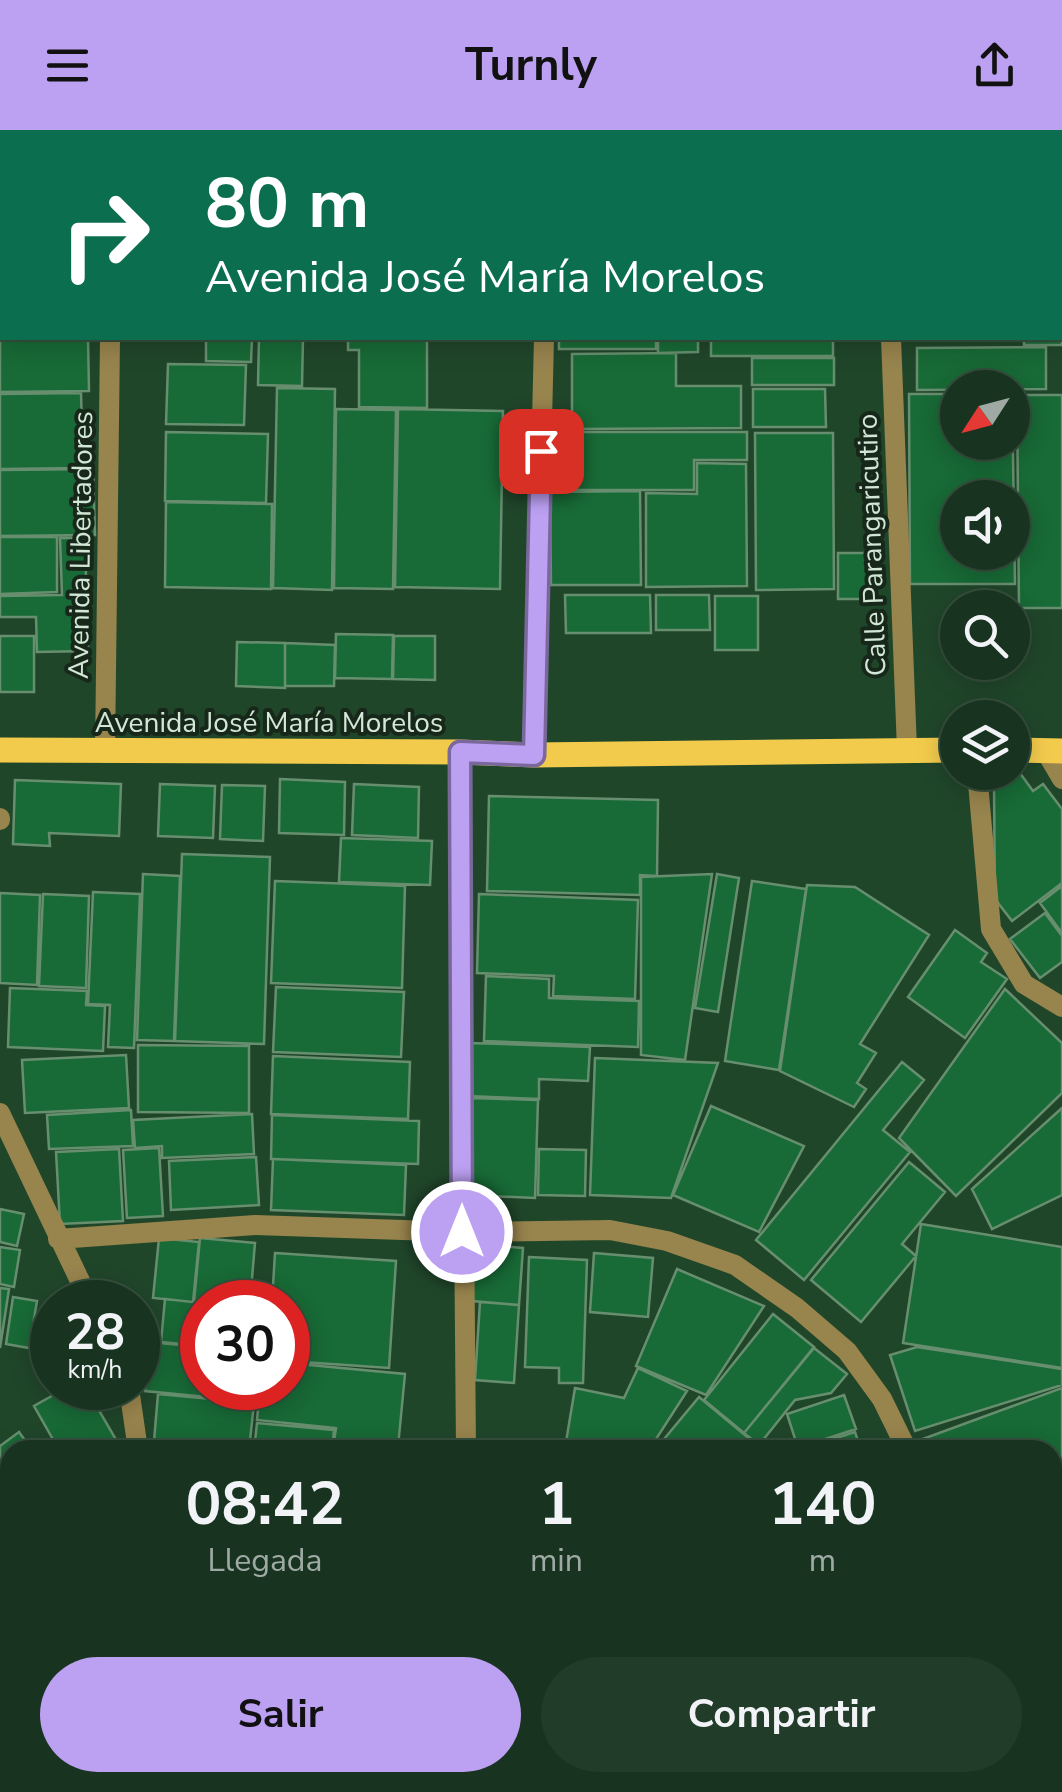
<!DOCTYPE html>
<html lang="es">
<head>
<meta charset="utf-8">
<style>
	body { margin:0; font-family:"Nunito Sans",sans-serif; background:#213c29; color:#f1f3f6; height:100vh; display:flex; flex-direction:column; font-size:38px; white-space:nowrap }
	* { box-sizing:border-box; margin:0 }
	p { font-size:32px; color:#9faaa5 }
	.icon { flex:none; width:55px; height:55px; fill:none; stroke:currentColor; stroke-width:2; stroke-linecap:round; stroke-linejoin:round }
	.map { position:relative; flex:1; overflow:hidden }
	.side { position:absolute; left:0px; top:1310px; width:1062px; height:352px; display:flex; flex-direction:column; background:#183420; border-radius:30px 30px 0 0; box-shadow:0 5px 25px #0003,0 0 0 2px #364f3e }
	.side>* { flex:none }
	.hud { position:absolute; left:0px; top:0px; width:1062px; height:210px; box-shadow:0 5px 25px #0003,0 0 0 2px #364f3e; background:#0b6e4f; color:#fff; overflow:hidden }
	.needle { width:65px; rotate:234deg }
	.buttons { position:absolute; left:940px; top:240px; display:grid; gap:20px }
	.buttons a { display:grid; place-items:center; width:90px; height:90px; border-radius:50%; background:#183420; box-shadow:0 5px 25px #0003,0 0 0 2px #364f3e; font-size:50px }
	.speed { position:absolute; left:30px; top:1150px; display:flex; gap:20px; font-size:50px; font-weight:700; text-align:center }
	.speed>* { display:grid; place-content:center; width:130px; height:130px; border-radius:50%; background:#183420; box-shadow:0 5px 25px #0003,0 0 0 2px #364f3e; line-height:1 }
	.speed small { font-size:25px; font-weight:400 }
	.speed .limit { border:15px solid #d22; background:#fff; color:#111 }
	.pin { position:absolute; display:grid; place-items:center; width:85px; height:85px; color:#fff; margin:-42px; border-radius:20px; box-shadow:0 5px 15px #0006 }
	.me { position:absolute; width:110px; margin:-55px; rotate:0deg; stroke-linejoin:round; filter:drop-shadow(0 0 8px #0008) }
	.turn { display:flex; align-items:center; gap:35px; height:210px; padding:0 40px; font-size:45px }
	.turn .icon { width:130px; height:130px; stroke-width:2.5 }
	.turn b { display:block; font-size:70px; line-height:85px }
	.eta { display:flex; justify-content:space-evenly; align-items:center; height:170px; text-align:center }
	.eta b { font-size:60px; font-weight:700; line-height:70px }
	.button { display:flex; gap:20px; margin-top:auto; padding:20px 40px }
	.button a { flex:1; height:115px; border-radius:60px; background:#bca0f2; color:#111; font-size:40px; font-weight:700; line-height:115px; text-align:center }
	.button a+a { background:#213c29; color:#f1f3f6 }
	header { display:flex; justify-content:space-between; align-items:center; height:130px; padding:0 40px; background:#bca0f2; color:#111; font-size:45px; font-weight:700 }
	.map>svg:first-child { display:block }
	.building { fill:#186a36; stroke:#678f6f; stroke-width:2.5; fill-rule:evenodd }
	.lines { fill:none; stroke-linecap:round; stroke-linejoin:round }
	.minor { stroke:#98844d; stroke-width:20 }
	.primary { stroke:#f3cb4c; stroke-width:25 }
	.route-casing { stroke:#7a689d; stroke-width:25 }
	.route { stroke:#bca0f2; stroke-width:18 }
	.labels { text-anchor:middle; stroke-width:8; stroke-linejoin:round; paint-order:stroke }
	.street-label { font-size:28px; fill:#d2e7d5; stroke:#17281b }
</style>
</head>
<body>
<header><svg class="icon" aria-label="menu" viewBox="0 0 24 24"><path d="M4 6h16M4 12h16M4 18h16"/></svg>Turnly<svg class="icon" aria-label="share" viewBox="0 0 24 24"><path d="M12 15V3M7 8l5-5 5 5M5 13v7h14v-7"/></svg></header>
<div class="map">
<svg width="1062" height="1662" viewBox="0 0 1062 1662">
	<rect width="100%" height="100%" fill="#20462a"/>
	<path class="building" d="M157 0H259V2H157Z
		M1060 78 1062 215H1024V208H1060Z
		M0 189 2 208H88L89 261 0 262Z
		M206 208H252L251 232 206 231Z
		M259 208H303L302 256 258 255Z
		M348 208H427V278L359 277V220H348Z
		M559 208H656V219H559Z
		M658 208H698V222L658 223Z
		M711 208H833V226H711Z
		M1046 217V259L917 260V218Z
		M676 223V256H741V298L572 299V224Z
		M752 228H834V255H752Z
		M168 234 246 235 244 295 166 294Z
		M277 258 335 259 332 460 273 458Z
		M753 259H825L826 297H753Z
		M81 263 83 338 0 339V264Z
		M1012 263 1015 454H910L909 264H958V312H1012ZM958 368H1012V422H958Z
		M1017 265H1062V478H1019Z
		M336 279 396 280 393 459 334 458Z
		M398 279 503 281 500 459 395 457Z
		M166 302 268 304 266 373 165 371Z
		M554 302H747V330H694V360H555Z
		M755 303H833L834 459 756 460Z
		M697 333 746 334 747 456 646 457V363L697 364Z
		M93 339 95 405 0 406V340Z
		M640 361 641 455H551L550 362Z
		M166 372 272 374 271 459 165 457Z
		M0 407H57V462L0 464Z
		M60 408H85L88 521 37 522 36 487H0V466L62 465Z
		M838 423H872V469H838Z
		M565 465H650L651 503H566Z
		M656 465H709L710 500H656Z
		M715 466H758V520H715Z
		M336 504 393 505 392 549 335 548Z
		M0 506H34V562H0Z
		M394 506H435V550L393 549Z
		M237 512 285 513V558L236 556Z
		M285 513 335 515 334 556H285Z
		M1017 639 1033 661 1043 654 1062 679V753L1012 791 995 769 994 656Z
		M280 649 345 652 344 705 279 703Z
		M15 650 121 654 119 706 49 703 50 716 13 714Z
		M160 654 215 656 213 708 158 706Z
		M354 654 419 657 418 708 352 705Z
		M222 655 265 656 263 711 220 709Z
		M489 666 658 670 657 746 640 745V765L487 761Z
		M341 708 432 711 430 755 339 752Z
		M182 724 270 727 264 914 175 911Z
		M143 744 180 746 174 911 137 910Z
		M712 744 685 930 641 925V747Z
		M717 744 739 748 718 882 695 878Z
		M275 751 405 756 402 858 271 853Z
		M752 751 806 759 779 940 725 931Z
		M807 755 855 757 929 805 860 914 876 923 857 953 866 959 854 977 780 941Z
		M1062 756V803L1040 773Z
		M93 762 140 764 134 918 108 917 110 875 88 874Z
		M0 763 40 765 37 855 0 853Z
		M43 764 89 766 86 858 39 856Z
		M479 764 638 770 635 869 553 866 554 846 477 843Z
		M1045 783 1062 806V832L1040 848 1010 809Z
		M955 800 987 823 981 832 1007 849 965 908 908 867Z
		M486 846 549 849V868L639 871 638 917 484 911Z
		M276 857 404 862 401 927 273 922Z
		M10 858 87 861 86 875 105 876 103 921 8 917Z
		M1005 859 1062 913V963L956 1066 899 1008Z
		M469 913 590 917 588 951 539 949V969L467 966Z
		M138 915 249 916V983L138 982Z
		M126 925 129 978 25 983 22 930Z
		M273 926 410 932 408 989 271 984Z
		M595 928 718 933 671 1068 590 1065Z
		M902 932 924 950 883 1000 910 1022 804 1150 756 1110Z
		M472 968 538 970 535 1068 468 1065Z
		M711 976 804 1016 759 1102 673 1065Z
		M1062 978V1065L992 1099 972 1059Z
		M131 980 133 1016 49 1019 47 985Z
		M252 984 254 1024 162 1028V1016L135 1018 133 990Z
		M272 985 419 991 418 1034 271 1029Z
		M159 1018 163 1086 127 1088 123 1020Z
		M119 1019 123 1091 60 1094 56 1022Z
		M539 1019 586 1020 585 1066 538 1065Z
		M256 1027 259 1075 171 1080 169 1031Z
		M273 1029 406 1035 404 1085 271 1080Z
		M909 1032 945 1062 902 1114 916 1126 861 1192 811 1150Z
		M0 1079 24 1084 17 1116 0 1112Z
		M921 1094 1062 1117V1238L903 1213Z
		M159 1108 199 1112 193 1172 153 1168Z
		M200 1108 255 1113 250 1172H194Z
		M475 1114 523 1118 519 1175 472 1171Z
		M0 1117 20 1120 14 1157 0 1154Z
		M275 1123 396 1131 389 1238 288 1231V1172H272Z
		M594 1123 653 1128 648 1187 590 1182Z
		M529 1127 587 1130 583 1253H559V1238L525 1237Z
		M677 1139 764 1176 706 1265 636 1236Z
		M0 1158 9 1159 0 1218Z
		M13 1167 37 1171 29 1218 6 1214Z
		M165 1169 202 1173V1216L161 1212Z
		M480 1172 519 1175 514 1253 475 1250Z
		M773 1184 814 1217 744 1303 704 1270Z
		M149 1212 202 1217V1258H249L248 1271 145 1261Z
		M917 1217 1062 1239V1255L915 1301 890 1225Z
		M814 1218 847 1244 831 1263 795 1270 759 1315 744 1303Z
		M288 1233 405 1244 398 1317 334 1311 336 1298 257 1290 260 1258H288Z
		M638 1238 687 1261 649 1320H601L566 1312 575 1258 624 1268Z
		M66 1258H86L118 1313 106 1320H59L34 1276Z
		M1062 1258V1344L1052 1347V1320H924L920 1310Z
		M158 1264 254 1273 249 1320 154 1311Z
		M844 1265 856 1299 798 1318 787 1284Z
		M699 1267 763 1320H655Z
		M257 1293 334 1300 332 1320H254Z
		M19 1302 32 1320H10V1356L0 1342V1316Z
		M855 1302 861 1320H803L802 1319Z
		M334 1312 413 1320H334Z
		M166 1314 225 1320H165Z
		M1062 1345V1445L1052 1448V1349Z
		M1062 1453V1548L1052 1551V1457Z
		M1062 1549V1595L1052 1599V1553Z
		M0 1588 10 1594V1652H15L9 1662H0Z
		M1062 1598V1653L1033 1662 1029 1652H1052V1603Z
		M64 1652H117L118 1662H65Z
		M118 1652H148V1662H119Z
		M199 1652H329V1662H200Z
		M395 1652H438L425 1662H402Z
		M470 1652H545L546 1657 512 1662H471Z
		M660 1652H720L721 1662H661Z
		M739 1652H762L763 1662H740Z
		M807 1652H952L927 1662H799L797 1656Z
		M198 1653 199 1662H149V1656Z"/>
	<g class="lines">
		<path class="minor" d="M545 0V2
			M118 2V0
			M886 2V0
			M1060 44H1062
			M0 55H2
			M891 208 907 620
			M1045 620 1062 649
			M460 622 466 1320
			M105 623 110 208
			M534 625 544 208
			M977 642 991 799 1024 854 1062 877
			M0 688V690
			M0 983 90 1172
			M58 1109 255 1095 462 1102 610 1100 667 1111 735 1135 797 1178 847 1221 882 1269 907 1320
			M129 1258 138 1320
			M361 1652 364 1662
			M584 1652 585 1662
			M768 1652 771 1662
			M1007 1652 1010 1662"/>
		<path class="primary" d="M0 620 460 622 534 625 958 620
			M1012 620 1062 621"/>
	</g>
	<g class="lines">
		<defs>
			<path id="route" d="M462 1102 460 622 534 625 541 321"/>
		</defs>
		<use href="#route" class="route-casing"/>
		<use href="#route" class="route"/>
	</g>
	<g class="labels">
		<g class="street-label">
			<text transform="translate(80 415) rotate(-89)" y="10">Avenida Libertadores</text>
			<text transform="translate(871 415) rotate(-92)" y="10">Calle Parangaricutiro</text>
			<text x="269" y="602">Avenida José María Morelos</text>
		</g>
	</g>
</svg>
<div class="buttons">
<a><svg class="needle" viewBox="-14 -14 28 28"><path d="M0-13l5 13h-10z" fill="#e53935"/><path d="M0 13l5-13h-10z" fill="#9faaa5"/></svg></a>
<a><svg class="icon" aria-label="sound" viewBox="0 0 24 24"><path d="M4 9h4l5-4v14l-5-4H4zM17 9q2 3 0 6"/></svg></a>
<a><svg class="icon" aria-label="search" viewBox="0 0 24 24"><circle cx="10" cy="10" r="6"/><path d="M15 15l6 6"/></svg></a>
<a><svg class="icon" aria-label="layers" viewBox="0 0 24 24"><path d="M12 4l9 5-9 5-9-5zM3 14l9 5 9-5"/></svg></a>
</div>
<div class="speed"><div>28<small>km/h</small></div><div class="limit">30</div></div>
<div class="pin" style="left:541px;top:321px;background:#d93025"><svg class="icon" aria-label="arrive" viewBox="0 0 24 24"><path d="M6 21V4h12l-3 4 3 4H6"/></svg></div>
<svg class="me" style="left:462px;top:1102px" viewBox="-20 -20 40 40"><circle r="17" fill="#bca0f2" stroke="#fff" stroke-width="3"/><path d="M0-11L8 9 0 5-8 9z" fill="#fff"/></svg>
<div class="hud">
<div class="turn"><svg class="icon" aria-label="right" viewBox="0 0 24 24"><path d="M7 20v-9h11M14 6l5 5-5 5"/></svg><div><b>80 m</b>Avenida José María Morelos</div></div>
</div>
<section class="side">
<div class="eta">
<div><b>08:42</b><p>Llegada</p></div>
<div><b>1</b><p>min</p></div>
<div><b>140</b><p>m</p></div>
</div>
<div class="button"><a>Salir</a><a>Compartir</a></div>
</section>
</div>
</body>
</html>
